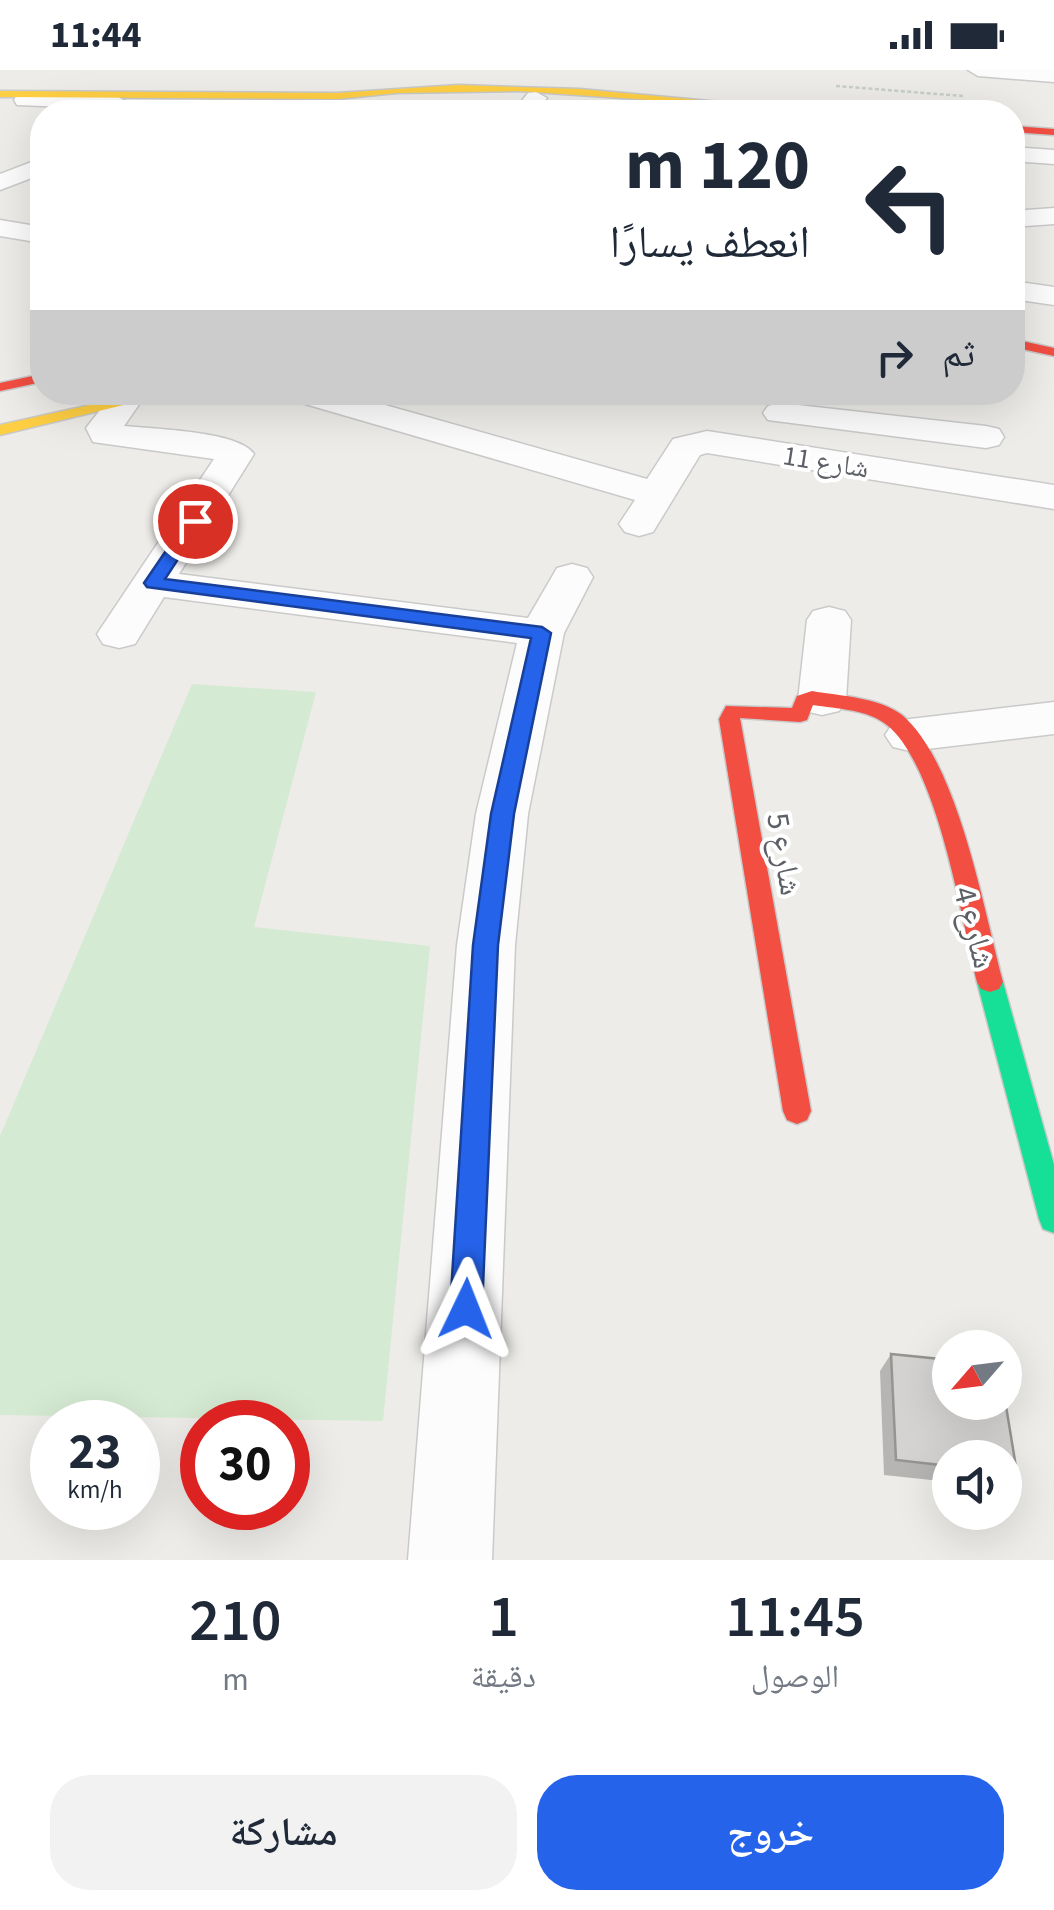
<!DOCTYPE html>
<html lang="ar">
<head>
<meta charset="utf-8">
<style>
	body { margin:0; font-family:"Source Sans 3","Noto Naskh Arabic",sans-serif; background:#f2f2f3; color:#1f2937; direction:rtl; height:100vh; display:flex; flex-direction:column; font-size:38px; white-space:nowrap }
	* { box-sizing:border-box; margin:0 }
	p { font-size:32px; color:#747a83 }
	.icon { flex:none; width:55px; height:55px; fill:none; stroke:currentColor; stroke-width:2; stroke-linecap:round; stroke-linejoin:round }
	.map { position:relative; height:1490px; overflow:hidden; direction:ltr }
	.side { display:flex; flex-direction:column; background:#fff; flex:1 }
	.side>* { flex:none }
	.top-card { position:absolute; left:30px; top:30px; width:995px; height:305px; border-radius:40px; box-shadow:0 10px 40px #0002; direction:rtl; background:#fff; color:#1f2937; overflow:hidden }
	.needle { width:65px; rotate:242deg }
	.buttons { position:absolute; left:932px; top:1260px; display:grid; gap:20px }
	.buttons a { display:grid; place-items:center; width:90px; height:90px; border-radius:50%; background:#fff; box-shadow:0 10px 40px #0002; font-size:50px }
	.speed { position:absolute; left:30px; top:1330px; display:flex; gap:20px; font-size:50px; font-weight:700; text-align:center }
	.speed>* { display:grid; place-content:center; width:130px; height:130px; border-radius:50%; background:#fff; box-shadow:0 10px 40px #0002; line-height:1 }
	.speed small { font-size:25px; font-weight:400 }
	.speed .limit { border:15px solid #d22; background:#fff; color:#111 }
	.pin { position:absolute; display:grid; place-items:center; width:85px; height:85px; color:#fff; margin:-42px; border:5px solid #fff; border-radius:50%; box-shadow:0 2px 10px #0007 }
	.me { position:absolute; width:110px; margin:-55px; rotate:2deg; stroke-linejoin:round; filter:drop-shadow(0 0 8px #0008) }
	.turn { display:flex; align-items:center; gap:35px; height:210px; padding:0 50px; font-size:45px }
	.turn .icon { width:130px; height:130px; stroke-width:2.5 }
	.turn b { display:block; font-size:70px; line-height:85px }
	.then { display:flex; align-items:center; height:95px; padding:0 50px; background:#0003; gap:20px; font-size:38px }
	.eta { display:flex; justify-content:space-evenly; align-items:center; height:170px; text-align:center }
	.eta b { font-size:60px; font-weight:600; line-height:70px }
	.primary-button { display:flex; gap:20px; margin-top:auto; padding:20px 50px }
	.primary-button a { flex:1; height:115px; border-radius:40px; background:#2563eb; color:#fff; font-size:40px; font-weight:600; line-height:115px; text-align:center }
	.primary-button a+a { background:#f2f2f3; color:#1f2937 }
	.status { display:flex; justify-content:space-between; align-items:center; height:70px; padding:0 50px; background:#fff; direction:ltr }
	.status svg { height:28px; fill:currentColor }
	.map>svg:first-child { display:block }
	.green { fill:#d5ead2 }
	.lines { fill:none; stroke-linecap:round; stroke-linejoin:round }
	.street-casing { stroke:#cacaca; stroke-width:3 }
	.fast-casing { stroke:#c9c9c9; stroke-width:3 }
	.slow-casing { stroke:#c9c9c9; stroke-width:3 }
	.jam-casing { stroke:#c9c9c9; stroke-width:3 }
	.path { stroke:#c9cecb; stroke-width:2.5; stroke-dasharray:4 2.5; stroke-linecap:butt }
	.street { fill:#fcfcfc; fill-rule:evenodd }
	.fast { fill:#16e098; fill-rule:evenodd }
	.slow { fill:#ffcf43; fill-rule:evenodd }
	.jam { fill:#f24e42; fill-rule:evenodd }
	.wall { fill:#b6b5b4 }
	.building { fill:#d4d3d1; stroke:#949492; stroke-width:2.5 }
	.route { fill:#2563eb; stroke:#184099; stroke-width:2.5 }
	.labels { text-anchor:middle; stroke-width:8; stroke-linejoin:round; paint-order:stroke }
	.far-street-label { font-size:28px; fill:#5d6167; stroke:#fff }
	.street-label { font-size:32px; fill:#5d6167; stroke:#fff }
</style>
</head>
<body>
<div class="status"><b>11:44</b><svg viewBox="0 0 49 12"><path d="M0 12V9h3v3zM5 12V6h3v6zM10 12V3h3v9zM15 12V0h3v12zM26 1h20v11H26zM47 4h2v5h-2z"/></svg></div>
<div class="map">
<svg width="1054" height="1490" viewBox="0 0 1054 1490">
	<rect width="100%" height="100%" fill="#edece8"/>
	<path class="green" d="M192 614 316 622 254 857 430 876 383 1351 0 1345V1066Z"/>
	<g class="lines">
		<defs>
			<path id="street" d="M968 0H1054V12L978 6Z
				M536 22 547 28 535 42H513L528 23Z
				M25 24 118 27 129 33 118 39 17 35 14 30 17 25Z
				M1012 77 1054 80V94L1012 91Z
				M42 88V104L0 120V104Z
				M1054 138V154L1012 157V141Z
				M0 150 42 157V173L0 166Z
				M1012 211 1054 217V235L1012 229Z
				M283 322H339L647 409 673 369 707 361 1054 415V439L707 383 700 385 653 462 639 466 625 462 619 454 635 430 288 329Z
				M123 323 135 326 140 333 124 356C153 359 239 361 254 384L179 504 528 548 557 498 572 494 587 498 593 507 564 563 528 744 515 875 492 1490H408L457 875 476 744 517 573 164 527 135 574 119 578 103 574 97 564 214 389 93 372 86 358 111 326Z
				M780 333 986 356 999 359 1004 367 999 375 986 378 768 350 763 343 768 336Z
				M829 537 845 541 851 550 846 630 839 641 822 645 805 641 798 630 807 550 813 541Z
				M1054 632V664L910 681 893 677 885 665 893 653 910 649Z"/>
			<path id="fast" d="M990 902 999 905 1003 912 1054 1095V1163L1043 1159 1039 1149 977 912 981 905Z"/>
			<path id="slow" d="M458 15 580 19 828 42 518 21 397 23 337 29 0 27V21L337 23Z
				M148 322H177L0 365V355Z"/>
			<path id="jam" d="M1012 56 1054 59V65L1012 62Z
				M1012 269 1054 278V286L1012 277Z
				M42 304V312L0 321V313Z
				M812 621C840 626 878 627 902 645 958 692 984 841 1003 912L999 919 990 922 981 919 977 912C961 847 938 697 887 655 867 639 837 639 813 635L807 650 800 652 740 648 811 1041 807 1050 797 1054 787 1050 783 1041 719 649 726 636 792 638 797 626Z"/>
		</defs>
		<use href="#street" class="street-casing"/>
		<use href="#fast" class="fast-casing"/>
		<use href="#slow" class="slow-casing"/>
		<use href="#jam" class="jam-casing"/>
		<path class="path" d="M836 16 963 26"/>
		<use href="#street" class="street"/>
		<use href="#fast" class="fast"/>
		<use href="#slow" class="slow"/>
		<use href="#jam" class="jam"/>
	</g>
	<path class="wall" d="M891 1284 950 1388V1412L884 1405 880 1301Z
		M1005 1402 1017 1403 1005 1414Z"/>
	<path class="building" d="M891 1284 950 1290V1332H1005V1330L1017 1403 1005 1402V1388H950V1396L896 1390Z"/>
	<path class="route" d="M195 446 203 451 165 509 542 557 551 563 514 744 498 875 482 1239 477 1250 466 1255 454 1250 450 1239 473 875 491 744 531 568 147 517 144 513 189 447Z"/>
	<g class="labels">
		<g class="far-street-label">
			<text transform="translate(826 391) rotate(9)" y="10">شارع 11</text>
		</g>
		<g class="street-label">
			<text transform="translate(785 784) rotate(80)" y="11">شارع 5</text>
			<text transform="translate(975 857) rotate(75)" y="11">شارع 4</text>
		</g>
	</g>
</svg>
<div class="buttons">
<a><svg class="needle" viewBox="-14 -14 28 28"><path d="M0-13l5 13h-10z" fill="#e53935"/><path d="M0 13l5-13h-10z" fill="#747a83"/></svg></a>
<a><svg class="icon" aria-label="sound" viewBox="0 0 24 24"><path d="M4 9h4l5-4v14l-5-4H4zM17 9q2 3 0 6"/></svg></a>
</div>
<div class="speed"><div>23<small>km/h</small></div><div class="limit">30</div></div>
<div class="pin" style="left:195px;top:451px;background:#d93025"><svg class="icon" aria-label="arrive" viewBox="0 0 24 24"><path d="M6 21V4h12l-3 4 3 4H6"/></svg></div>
<svg class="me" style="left:466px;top:1239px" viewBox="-20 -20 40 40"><path d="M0-17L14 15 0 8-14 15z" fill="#2563eb" stroke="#fff" stroke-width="4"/></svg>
<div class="top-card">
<div class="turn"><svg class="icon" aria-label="left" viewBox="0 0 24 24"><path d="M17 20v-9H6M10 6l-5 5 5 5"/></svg><div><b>120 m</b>انعطف يسارًا</div></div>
<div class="then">ثم<svg class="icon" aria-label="right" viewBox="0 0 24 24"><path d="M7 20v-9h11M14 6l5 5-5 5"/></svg></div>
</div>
</div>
<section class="side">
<div class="eta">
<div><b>11:45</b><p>الوصول</p></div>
<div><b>1</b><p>دقيقة</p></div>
<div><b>210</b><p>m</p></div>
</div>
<div class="primary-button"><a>خروج</a><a>مشاركة</a></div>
</section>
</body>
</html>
